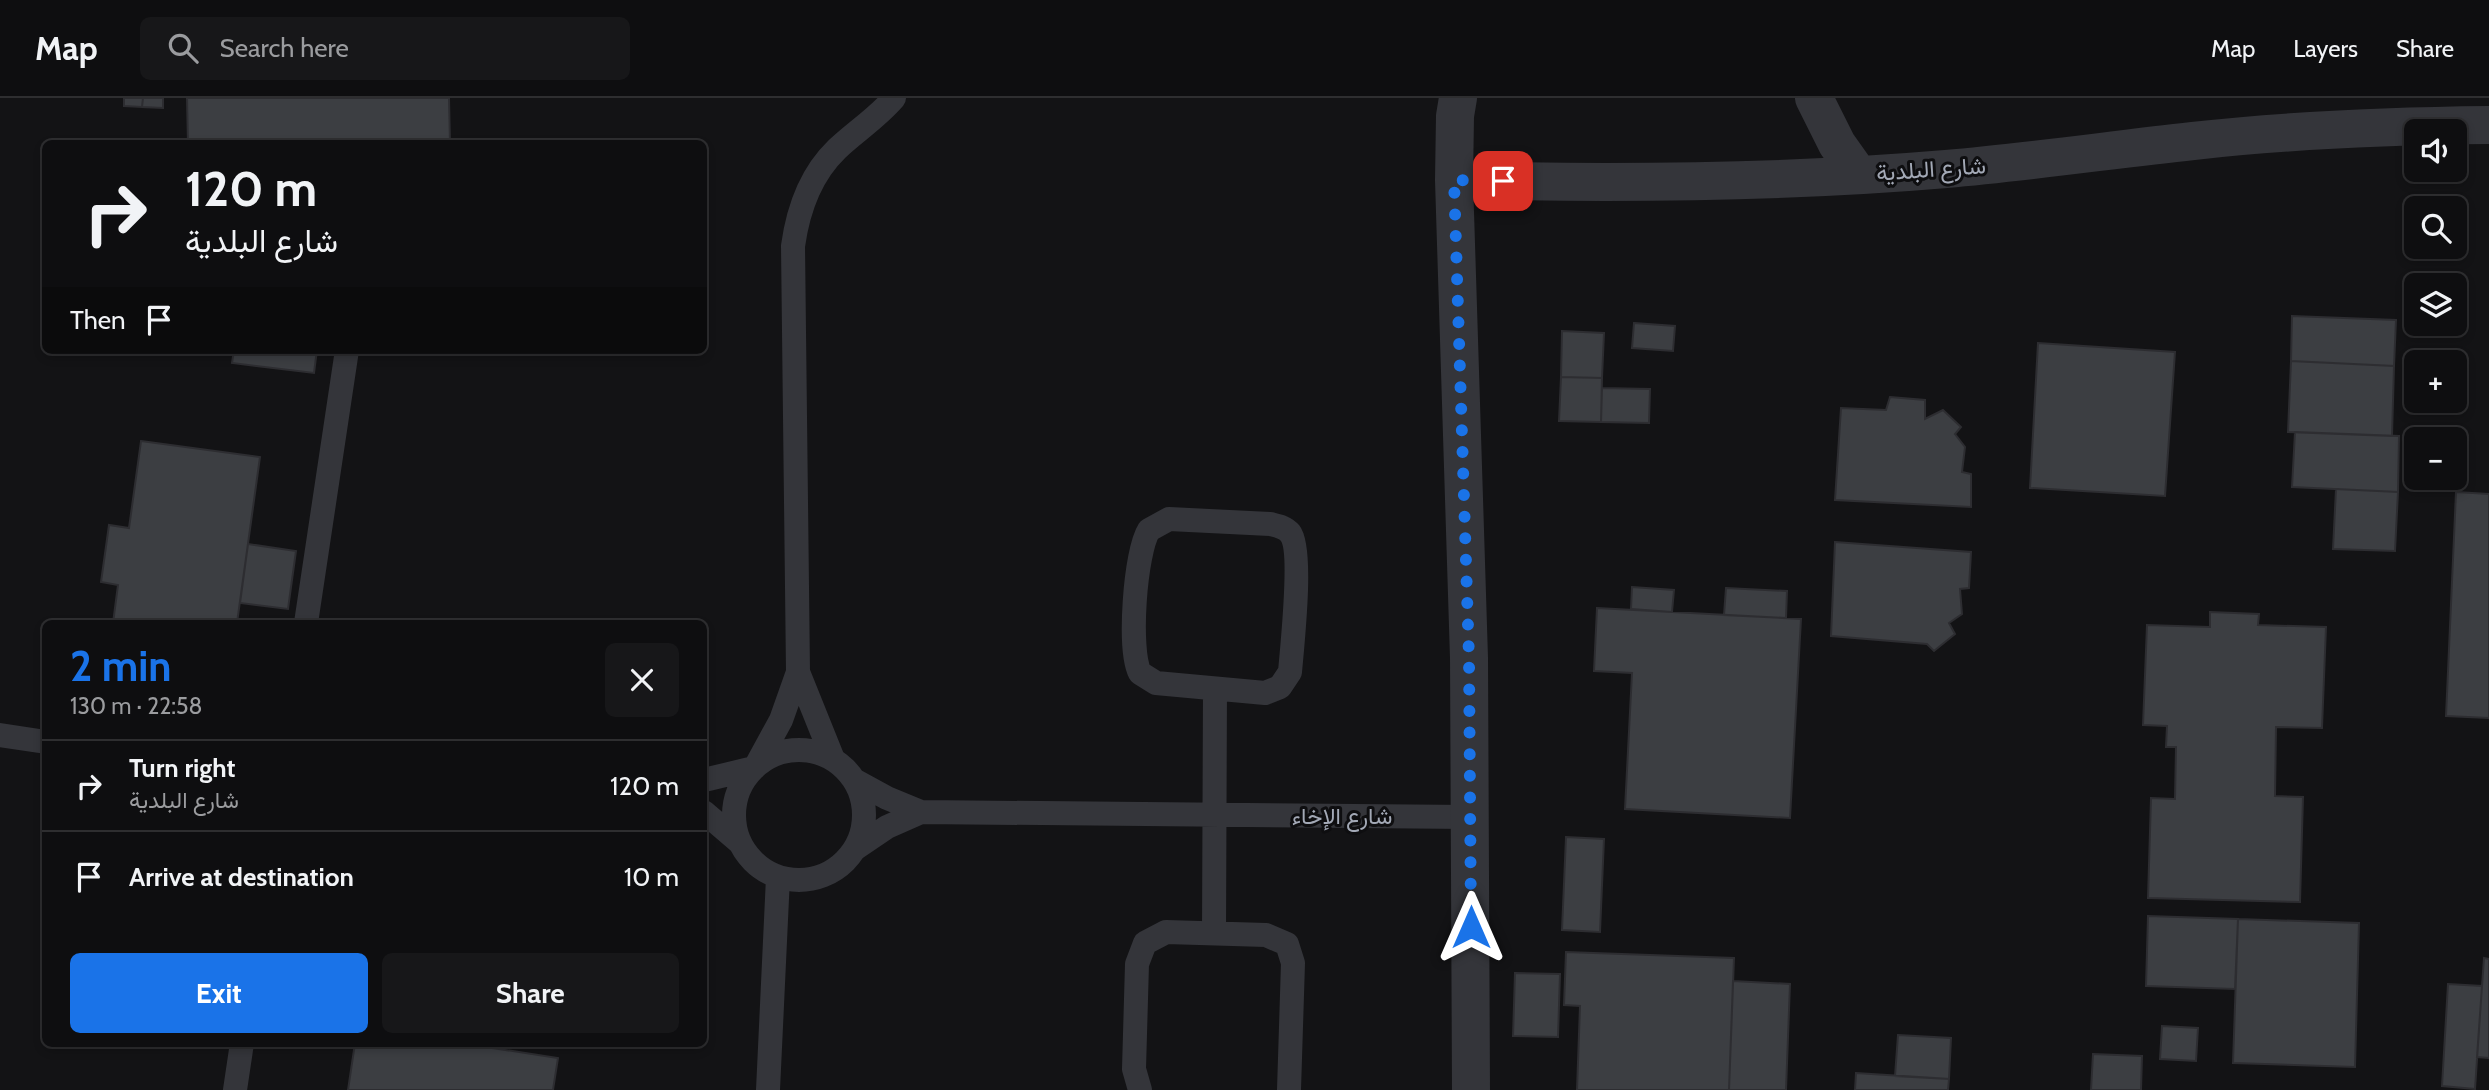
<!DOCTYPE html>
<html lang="en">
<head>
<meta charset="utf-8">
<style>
	body { margin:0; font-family:Cabin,Vazirmatn,sans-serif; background:#171719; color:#f1f3f6; height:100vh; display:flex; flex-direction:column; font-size:26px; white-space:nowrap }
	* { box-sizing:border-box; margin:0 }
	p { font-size:23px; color:#9b9c9f }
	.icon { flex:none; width:38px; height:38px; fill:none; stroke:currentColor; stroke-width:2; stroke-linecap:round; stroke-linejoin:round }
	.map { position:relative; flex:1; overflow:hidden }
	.panel { position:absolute; left:42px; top:522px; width:665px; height:427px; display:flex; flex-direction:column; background:#0e0e10; border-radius:10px; box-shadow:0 4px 10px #0003,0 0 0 2px #2e2e30 }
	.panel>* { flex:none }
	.top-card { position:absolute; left:42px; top:42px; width:665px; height:214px; border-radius:10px; box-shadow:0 4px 10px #0003,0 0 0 2px #2e2e30; background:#0e0e10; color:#f1f3f6; overflow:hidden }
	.controls { position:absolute; left:2404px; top:21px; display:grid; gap:14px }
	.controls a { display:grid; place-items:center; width:63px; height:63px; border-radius:10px; background:#0e0e10; box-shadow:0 4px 10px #0003,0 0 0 2px #2e2e30; font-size:35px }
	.pin { position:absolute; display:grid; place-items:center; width:60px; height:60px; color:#fff; margin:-30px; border-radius:14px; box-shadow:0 4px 10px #0006 }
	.me { position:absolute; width:77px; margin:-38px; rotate:0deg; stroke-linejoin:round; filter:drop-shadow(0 0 5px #0008) }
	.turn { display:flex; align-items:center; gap:24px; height:147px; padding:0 28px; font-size:32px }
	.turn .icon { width:91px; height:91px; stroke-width:2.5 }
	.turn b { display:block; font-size:49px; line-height:60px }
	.then { display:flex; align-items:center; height:66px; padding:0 28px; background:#0003; gap:14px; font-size:26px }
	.round { display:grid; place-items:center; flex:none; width:74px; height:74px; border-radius:10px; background:#171719 }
	.summary { display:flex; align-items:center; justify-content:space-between; height:119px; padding:0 28px }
	h1 { font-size:42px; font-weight:800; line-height:52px; color:#1a73e8 }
	.cta { display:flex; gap:14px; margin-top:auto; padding:14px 28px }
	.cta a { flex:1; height:80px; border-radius:10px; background:#1a73e8; color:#fff; font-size:28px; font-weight:800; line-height:80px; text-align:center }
	.cta a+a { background:#171719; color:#f1f3f6 }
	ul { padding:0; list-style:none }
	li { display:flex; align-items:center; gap:21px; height:91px; padding:0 28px; border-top:2px solid #2e2e30 }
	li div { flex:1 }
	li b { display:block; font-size:26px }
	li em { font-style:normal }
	header { display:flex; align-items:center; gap:42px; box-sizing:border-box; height:98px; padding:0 35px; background:#0e0e10; border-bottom:2px solid #2e2e30 }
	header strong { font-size:33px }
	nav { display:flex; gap:38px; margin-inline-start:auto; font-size:24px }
	.search { width:490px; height:63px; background:#171719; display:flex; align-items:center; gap:18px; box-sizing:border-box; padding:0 24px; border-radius:10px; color:#9b9c9f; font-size:26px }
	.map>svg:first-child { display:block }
	.building { fill:#3c3e42; stroke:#2d2d31; stroke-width:2 }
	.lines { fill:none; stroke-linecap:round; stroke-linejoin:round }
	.service { stroke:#34353a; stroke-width:24 }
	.minor { stroke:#34353a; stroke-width:38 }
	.route { stroke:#1a73e8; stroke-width:12; stroke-dasharray:0 21.6 }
	.labels { text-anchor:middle; stroke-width:6; stroke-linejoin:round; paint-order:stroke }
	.street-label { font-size:23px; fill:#a3a9b6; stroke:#0e0e10 }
</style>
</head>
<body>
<header>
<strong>Map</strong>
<div class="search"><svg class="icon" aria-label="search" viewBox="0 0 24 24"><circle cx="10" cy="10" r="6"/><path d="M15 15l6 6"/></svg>Search here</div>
<nav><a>Map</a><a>Layers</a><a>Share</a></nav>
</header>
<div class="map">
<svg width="2489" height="992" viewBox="0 0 2489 992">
	<rect width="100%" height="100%" fill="#131315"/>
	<path class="building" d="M124 0H143L142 9 124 8Z
		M143 0H163V10L142 9Z
		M187 0H449L450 46H188Z
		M2292 218 2396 222 2394 268 2291 263Z
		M1634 225 1675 228 1673 253 1632 250Z
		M1562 233 1604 235 1602 280 1561 279Z
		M2038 245 2175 254 2165 398 2030 390Z
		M234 252H317L314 275 232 265Z
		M2291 263 2394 268 2392 338 2288 334Z
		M1561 279 1602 280 1601 324 1559 323Z
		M1602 290 1650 291 1649 325 1601 324Z
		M1890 299 1925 302V321L1943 312 1961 329 1955 336 1965 349 1962 374 1971 376V409L1835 402 1841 310 1886 312Z
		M2295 334 2399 338 2398 394 2292 389Z
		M141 343 260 359 237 525H113L118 487 101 484 109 427 129 430Z
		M2336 391 2398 394 2395 453 2333 451Z
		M2456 394 2489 396V620L2446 618Z
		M1835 444 1971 454 1969 490 1960 491 1962 516 1949 525 1955 536 1934 553 1927 546 1831 538Z
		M248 446 296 453 288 511 240 505Z
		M1632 489 1674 492 1672 514 1631 511Z
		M1726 490 1787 493 1786 520 1724 517Z
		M1597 510 1801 521 1790 720 1625 711 1632 575 1594 573Z
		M2210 514 2259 516 2258 527 2326 529 2322 630 2276 629 2275 698 2303 699 2300 804 2148 800 2151 700 2175 701 2176 649H2166L2167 628 2143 627 2147 527 2210 529Z
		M1566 739 1604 741 1600 834 1562 832Z
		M2148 818 2238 821 2235 891 2146 888Z
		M2238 821 2359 825 2355 969 2233 965Z
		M1566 854 1734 860 1729 992H1577L1580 908 1564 907Z
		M2484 860 2489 861V960L2477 959Z
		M1515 875 1560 876 1558 939 1513 938Z
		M1733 883 1790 886 1786 992H1729Z
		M2448 886 2482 888 2475 991 2442 988Z
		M2162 928 2198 930 2196 963 2160 961Z
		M1898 937 1951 940 1949 981 1895 978Z
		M355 945H460L558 960 553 992H348Z
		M2093 956 2142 958 2141 992H2091Z
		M1856 975 1949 981 1948 992H1855Z"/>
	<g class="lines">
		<path class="service" d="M1169 421 1270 426C1278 428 1285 429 1290 435 1303 451 1292 550 1290 574L1280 589 1265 595 1156 585 1140 575C1128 552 1135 454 1149 432Z
			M306 525 347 252
			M0 637 46 644
			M734 717a65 65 0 1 1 130 0a65 65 0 1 1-130 0Z
			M833 661 798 574 793 148C798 112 810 77 837 51 856 33 877 20 894 0
			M757 666 781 622 798 574
			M704 682 754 670
			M854 682 887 700 921 714 1470 719
			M704 714 739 744
			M856 750 887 729 921 714
			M1214 835 1215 591
			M235 992 242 945
			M768 992 778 779
			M1140 992 1134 971 1137 866 1145 845 1166 834 1266 837 1287 846 1293 865 1289 992"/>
		<path class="minor" d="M1458 0 1455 18 1454 82 1469 560 1471 992
			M1814 0 1837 46 1859 77
			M1454 82C1617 86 1782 85 1946 71 2028 64 2110 52 2193 43 2291 32 2390 28 2489 27"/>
	</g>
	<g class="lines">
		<path class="route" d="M1471 829 1469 560 1454 82 1503 83"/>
	</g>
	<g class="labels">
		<g class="street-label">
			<text transform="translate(1931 71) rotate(-4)" y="8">شارع البلدية</text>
			<text x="1342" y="726">شارع الإخاء</text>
		</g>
	</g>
</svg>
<div class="controls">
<a><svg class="icon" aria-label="sound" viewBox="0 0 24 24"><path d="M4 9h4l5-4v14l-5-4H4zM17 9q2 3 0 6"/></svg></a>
<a><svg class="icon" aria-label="search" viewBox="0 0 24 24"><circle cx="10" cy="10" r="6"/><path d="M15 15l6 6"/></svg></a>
<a><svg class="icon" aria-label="layers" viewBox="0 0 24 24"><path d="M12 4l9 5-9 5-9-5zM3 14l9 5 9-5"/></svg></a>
<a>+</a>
<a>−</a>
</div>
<div class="pin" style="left:1503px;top:83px;background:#d93025"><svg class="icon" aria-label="arrive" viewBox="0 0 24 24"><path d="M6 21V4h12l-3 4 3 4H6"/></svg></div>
<svg class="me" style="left:1471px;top:829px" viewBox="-20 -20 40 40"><path d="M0-17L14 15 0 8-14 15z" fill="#1a73e8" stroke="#fff" stroke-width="4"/></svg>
<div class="top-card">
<div class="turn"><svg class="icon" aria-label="right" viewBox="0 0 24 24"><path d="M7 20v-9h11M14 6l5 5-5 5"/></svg><div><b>120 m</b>شارع البلدية</div></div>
<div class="then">Then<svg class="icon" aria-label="arrive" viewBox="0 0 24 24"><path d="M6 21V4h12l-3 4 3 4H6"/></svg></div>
</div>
<section class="panel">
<div class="summary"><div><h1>2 min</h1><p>130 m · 22:58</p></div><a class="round"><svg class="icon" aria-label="close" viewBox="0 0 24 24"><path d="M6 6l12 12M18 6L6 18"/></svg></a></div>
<ul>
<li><svg class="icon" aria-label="right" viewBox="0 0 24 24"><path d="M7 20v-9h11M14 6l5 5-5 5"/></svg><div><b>Turn right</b><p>شارع البلدية</p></div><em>120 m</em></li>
<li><svg class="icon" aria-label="arrive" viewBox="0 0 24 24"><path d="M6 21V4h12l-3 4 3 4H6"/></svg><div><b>Arrive at destination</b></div><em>10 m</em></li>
</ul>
<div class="cta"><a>Exit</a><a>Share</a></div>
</section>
</div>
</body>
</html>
